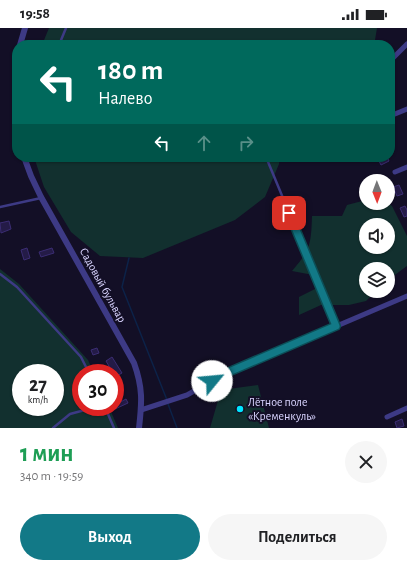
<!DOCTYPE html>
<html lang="ru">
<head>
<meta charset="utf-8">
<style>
	body { margin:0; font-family:"Alegreya Sans",sans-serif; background:#f6f6f6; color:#202124; height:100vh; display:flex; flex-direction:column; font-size:15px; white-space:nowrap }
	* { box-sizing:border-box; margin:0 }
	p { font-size:13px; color:#757577 }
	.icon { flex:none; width:22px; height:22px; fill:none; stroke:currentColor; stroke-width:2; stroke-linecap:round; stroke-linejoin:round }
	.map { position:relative; height:400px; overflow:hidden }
	.side { display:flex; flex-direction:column; background:#fff; flex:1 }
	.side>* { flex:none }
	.banner { position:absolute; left:12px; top:12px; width:383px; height:122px; border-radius:16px; box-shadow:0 1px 3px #0004; background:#00695c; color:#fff; overflow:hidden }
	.needle { width:26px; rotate:179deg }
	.controls { position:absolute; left:359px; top:146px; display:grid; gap:8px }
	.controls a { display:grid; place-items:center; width:36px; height:36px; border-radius:50%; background:#fff; box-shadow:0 1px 3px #0004; font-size:20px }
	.speed { position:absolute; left:12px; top:336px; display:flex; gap:8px; font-size:20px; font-weight:700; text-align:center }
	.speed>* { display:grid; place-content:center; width:52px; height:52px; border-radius:50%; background:#fff; box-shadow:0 1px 3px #0004; line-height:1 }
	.speed small { font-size:10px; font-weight:400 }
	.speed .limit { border:6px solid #d22; background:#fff; color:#111 }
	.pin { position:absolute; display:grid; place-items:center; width:34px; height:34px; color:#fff; margin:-17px; border-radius:8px; box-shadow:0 2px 6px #0006 }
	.me { position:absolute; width:44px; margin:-22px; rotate:62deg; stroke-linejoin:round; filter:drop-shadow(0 0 3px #0008) }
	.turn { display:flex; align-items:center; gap:14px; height:84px; padding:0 20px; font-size:18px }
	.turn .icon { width:52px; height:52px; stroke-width:2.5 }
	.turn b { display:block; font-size:28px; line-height:34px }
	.lanes { display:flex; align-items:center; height:38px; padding:0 20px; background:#0003; justify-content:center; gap:20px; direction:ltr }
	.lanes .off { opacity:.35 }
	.round { display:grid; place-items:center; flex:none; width:42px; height:42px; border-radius:21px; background:#f6f6f6 }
	.headline { display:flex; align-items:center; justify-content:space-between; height:68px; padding:0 20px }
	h1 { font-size:24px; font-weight:700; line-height:30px; color:#1e9e55 }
	.cta { display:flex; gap:8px; margin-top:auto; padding:8px 20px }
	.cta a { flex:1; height:46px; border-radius:24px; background:#127987; color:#fff; font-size:16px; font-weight:700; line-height:46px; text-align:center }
	.cta a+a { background:#f6f6f6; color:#202124 }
	.status { display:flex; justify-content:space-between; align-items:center; height:28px; padding:0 20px; background:#fff; direction:ltr }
	.status svg { height:11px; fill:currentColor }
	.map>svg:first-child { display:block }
	.green { fill:#12302f; fill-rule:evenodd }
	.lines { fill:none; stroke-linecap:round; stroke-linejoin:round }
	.stream { stroke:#0c2248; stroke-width:1.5 }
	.building { fill:#241b47; stroke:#3b2d73 }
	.service { stroke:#3d3a85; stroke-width:2.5 }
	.minor { stroke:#3d3a85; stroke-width:5 }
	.tertiary { stroke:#3d3a85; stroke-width:6 }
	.route-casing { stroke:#0c4f58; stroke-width:10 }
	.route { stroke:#127987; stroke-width:7 }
	.poi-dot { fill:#00e5ff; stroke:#130f26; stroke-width:1.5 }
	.labels { text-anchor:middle; stroke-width:4; stroke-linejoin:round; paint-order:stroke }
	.street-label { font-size:12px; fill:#d9d4ff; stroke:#130f26 }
	.poi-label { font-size:12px; fill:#d9d4ff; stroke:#130f26; text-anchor:start }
</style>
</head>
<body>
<div class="status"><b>19:58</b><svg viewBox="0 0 49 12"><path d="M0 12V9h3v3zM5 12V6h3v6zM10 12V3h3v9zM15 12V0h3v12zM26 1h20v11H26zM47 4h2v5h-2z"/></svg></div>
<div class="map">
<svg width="407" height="400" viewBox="0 0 407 400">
	<rect width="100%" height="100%" fill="#130f26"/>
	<path class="green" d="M49 0H377L375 12 371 17H42Z
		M34 129H280L279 136 265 169 235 192 143 230 100 228 71 204 44 159Z
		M366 172V175H388L392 178 407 208V238L388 252V241H366V263H376L366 273 349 277H321L299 287V269L315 261 313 247 292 243C311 221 311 216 312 188H342L347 177ZM366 197H388V219H366Z
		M0 241 19 256 88 332 94 345H81V379H109L118 400H0ZM21 345H55V379H21Z
		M258 357 269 400H210L221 362Z"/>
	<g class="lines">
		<path class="stream" d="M129 230 122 259 167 372
			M168 376 177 400"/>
	</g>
	<path class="building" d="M377 129H387L389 133 381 137Z
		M399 157 403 166 397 168 393 159Z
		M405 178 407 182V188L404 189 400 180Z
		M9 193 11 201 1 205 0 195Z
		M27 220 30 230 24 232 21 222Z
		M52 220 54 225 41 229 39 224Z
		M97 320 99 325 93 327 91 322Z
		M112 329 122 345 115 349V345H113L106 333Z
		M126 371 128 375 115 381 114 379H115V377Z
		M402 391 404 398 397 400 395 394Z"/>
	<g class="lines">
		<path class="service" d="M59 17 66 0
			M266 129 336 298
			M0 179 41 170
			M0 246 17 259 81 329 89 345
			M105 379 114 400
			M53 400 70 386 96 379"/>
		<path class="minor" d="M390 33 407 16
			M390 88 407 81
			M395 144 407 139
			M141 382 187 367 224 346 407 268
			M387 389 407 380"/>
		<path class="tertiary" d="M20 17 25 0
			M17 33 15 61 17 93
			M24 129 31 148 41 169 134 335C143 360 142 374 139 400"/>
	</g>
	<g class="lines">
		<defs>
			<path id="route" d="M212 353 224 346 336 298 289 185"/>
		</defs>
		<use href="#route" class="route-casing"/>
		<use href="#route" class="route"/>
	</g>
	<circle class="poi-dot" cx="240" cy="381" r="4"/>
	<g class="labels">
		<g class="street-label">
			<text transform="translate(103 257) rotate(61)" y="4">Садовый бульвар</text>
		</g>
		<g class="poi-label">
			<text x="248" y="378">Лётное поле<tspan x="248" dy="14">«Кременкуль»</tspan></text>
		</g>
	</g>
</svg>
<div class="controls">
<a><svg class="needle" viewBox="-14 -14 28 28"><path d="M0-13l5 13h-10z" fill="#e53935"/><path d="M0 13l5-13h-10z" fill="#757577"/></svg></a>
<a><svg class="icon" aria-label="sound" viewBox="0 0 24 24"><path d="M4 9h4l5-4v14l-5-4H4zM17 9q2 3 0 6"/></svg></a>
<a><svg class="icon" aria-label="layers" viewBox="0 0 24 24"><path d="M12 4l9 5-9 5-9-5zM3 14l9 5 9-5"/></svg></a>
</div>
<div class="speed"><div>27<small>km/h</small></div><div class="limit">30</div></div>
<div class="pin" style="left:289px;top:185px;background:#d93025"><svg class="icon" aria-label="arrive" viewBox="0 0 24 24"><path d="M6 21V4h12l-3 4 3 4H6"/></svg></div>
<svg class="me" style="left:212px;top:353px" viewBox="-20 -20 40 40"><circle r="19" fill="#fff"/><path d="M0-13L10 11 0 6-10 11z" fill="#127987"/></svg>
<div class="banner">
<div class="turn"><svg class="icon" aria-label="left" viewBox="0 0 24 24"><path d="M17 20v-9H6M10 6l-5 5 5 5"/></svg><div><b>180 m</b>Налево</div></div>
<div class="lanes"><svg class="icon" aria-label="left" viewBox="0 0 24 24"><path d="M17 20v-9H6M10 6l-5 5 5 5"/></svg><svg class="icon off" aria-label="ahead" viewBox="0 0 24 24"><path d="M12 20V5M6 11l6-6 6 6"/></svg><svg class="icon off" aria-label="right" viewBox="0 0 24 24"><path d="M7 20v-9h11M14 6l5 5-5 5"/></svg></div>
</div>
</div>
<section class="side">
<div class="headline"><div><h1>1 мин</h1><p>340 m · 19:59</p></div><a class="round"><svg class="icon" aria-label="close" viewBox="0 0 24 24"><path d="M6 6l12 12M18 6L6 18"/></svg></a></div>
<div class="cta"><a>Выход</a><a>Поделиться</a></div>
</section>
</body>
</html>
